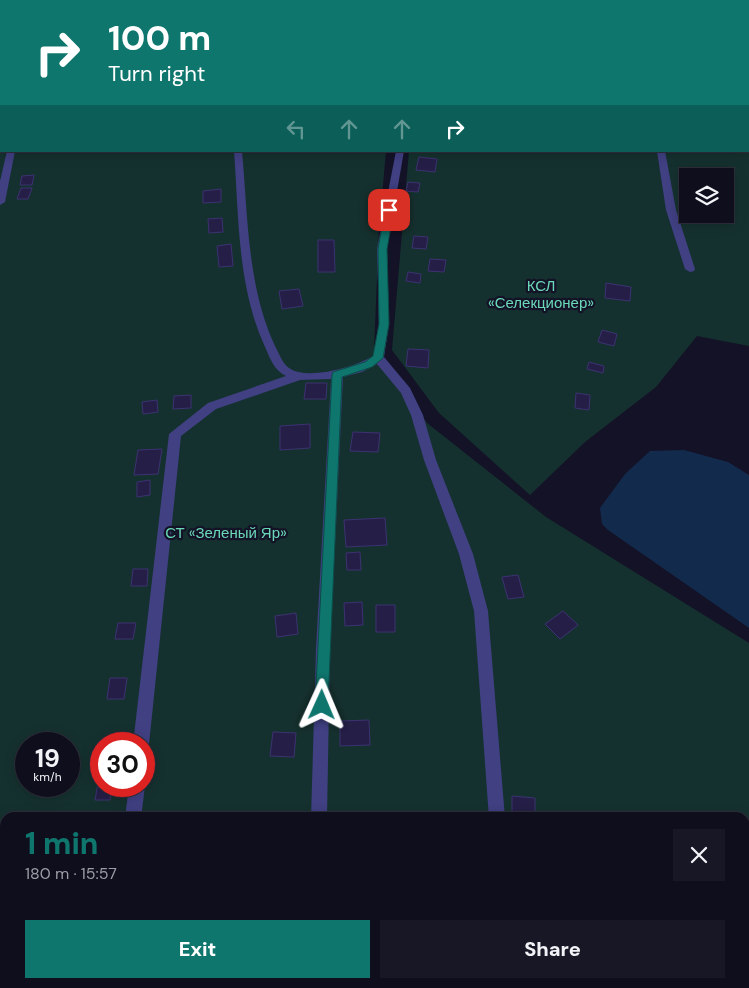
<!DOCTYPE html>
<html lang="en">
<head>
<meta charset="utf-8">
<style>
	body { margin:0; font-family:"DM Sans",sans-serif; background:#181726; color:#f1f3f6; height:100vh; display:flex; flex-direction:column; font-size:19px; white-space:nowrap }
	* { box-sizing:border-box; margin:0 }
	p { font-size:16px; color:#9b9ca4 }
	.icon { flex:none; width:28px; height:28px; fill:none; stroke:currentColor; stroke-width:2; stroke-linecap:round; stroke-linejoin:round }
	.map { position:relative; flex:1; overflow:hidden }
	.panel { position:absolute; left:0px; top:812px; width:750px; height:176px; display:flex; flex-direction:column; background:#0f0e1d; border-radius:15px 15px 0 0; box-shadow:0 2px 12px #0003,0 0 0 1px #2f2e3b }
	.panel>* { flex:none }
	.top-card { position:absolute; left:0px; top:0px; width:750px; height:152px; box-shadow:0 2px 12px #0003,0 0 0 1px #2f2e3b; background:#0f766e; color:#fff; overflow:hidden }
	.buttons { position:absolute; left:679px; top:168px; display:grid; gap:10px }
	.buttons a { display:grid; place-items:center; width:55px; height:55px; border-radius:0px; background:#0f0e1d; box-shadow:0 2px 12px #0003,0 0 0 1px #2f2e3b; font-size:25px }
	.speed { position:absolute; left:15px; top:732px; display:flex; gap:10px; font-size:25px; font-weight:700; text-align:center }
	.speed>* { display:grid; place-content:center; width:65px; height:65px; border-radius:50%; background:#0f0e1d; box-shadow:0 2px 12px #0003,0 0 0 1px #2f2e3b; line-height:1 }
	.speed small { font-size:12px; font-weight:400 }
	.speed .limit { border:8px solid #d22; background:#fff; color:#111 }
	.pin { position:absolute; display:grid; place-items:center; width:42px; height:42px; color:#fff; margin:-21px; border-radius:10px; box-shadow:0 2px 8px #0006 }
	.me { position:absolute; width:55px; margin:-28px; rotate:1deg; stroke-linejoin:round; filter:drop-shadow(0 0 4px #0008) }
	.turn { display:flex; align-items:center; gap:18px; height:105px; padding:0 25px; font-size:22px }
	.turn .icon { width:65px; height:65px; stroke-width:2.5 }
	.turn b { display:block; font-size:35px; line-height:42px }
	.lanes { display:flex; align-items:center; height:48px; padding:0 25px; background:#0003; justify-content:center; gap:25px; direction:ltr }
	.lanes .off { opacity:.35 }
	.round { display:grid; place-items:center; flex:none; width:52px; height:52px; border-radius:0px; background:#181726 }
	.overview { display:flex; align-items:center; justify-content:space-between; height:85px; padding:0 25px }
	h1 { font-size:30px; font-weight:800; line-height:38px; color:#0f766e }
	.cta { display:flex; gap:10px; margin-top:auto; padding:10px 25px }
	.cta a { flex:1; height:58px; border-radius:0px; background:#0f766e; color:#fff; font-size:20px; font-weight:800; line-height:58px; text-align:center }
	.cta a+a { background:#181726; color:#f1f3f6 }
	.map>svg:first-child { display:block }
	.green { fill:#15312f; fill-rule:evenodd }
	.water { fill:#122a4b }
	.building { fill:#251f47; stroke:#3c3271 }
	.lines { fill:none; stroke-linecap:round; stroke-linejoin:round }
	.minor { fill:#404083; fill-rule:evenodd }
	.route { fill:#0f766e; stroke:#0a4d48 }
	.labels { text-anchor:middle; stroke-width:4.5; stroke-linejoin:round; paint-order:stroke }
	.park-label { font-size:15px; fill:#6ad9b8; stroke:#141227 }
</style>
</head>
<body>
<div class="map">
<svg width="749" height="988" viewBox="0 0 749 988">
	<rect width="100%" height="100%" fill="#141227"/>
	<path class="green" d="M0 0H413L1 1V151H386L379 230 374 350 427 423 546 517 749 643V988H0ZM26 744H69V786H26ZM101 744H144V786H101ZM5 818H745V984H5Z
		M429 0H749V346L697 336 656 387 585 442 530 495 439 413 392 350 409 151H749V1ZM688 176H725V214H688Z"/>
	<path class="water" d="M684 450 728 462 749 475V628L608 530 602 524 600 508 625 474 650 451Z"/>
	<path class="building" d="M419 157 437 159 435 172 416 170Z
		M34 175 32 185H20L22 176Z
		M408 182 420 183 418 192 406 191Z
		M21 188H32L28 199H17Z
		M221 189V202L203 203V191Z
		M222 218 223 232 209 233 208 219Z
		M414 236 428 237 426 249 412 248Z
		M318 240H334L335 272H318Z
		M231 244 233 266 219 267 217 246Z
		M430 259 446 260 444 272 428 271Z
		M408 272 421 274 420 283 406 281Z
		M606 283 631 287 630 301 605 298Z
		M299 289 303 306 282 309 279 291Z
		M602 330 617 334 614 346 598 342Z
		M408 349 429 350 428 368 406 366Z
		M589 362 604 366 603 373 587 369Z
		M306 383H327L326 399H304Z
		M576 393 590 395 589 410 575 408Z
		M191 395V408L173 409 174 396Z
		M157 400 158 412 143 414 142 402Z
		M310 424V448L280 450V426Z
		M353 432 380 433 378 452 350 451Z
		M162 449 158 474 134 475 138 450Z
		M150 480V495L137 497V482Z
		M385 518 387 545 346 547 344 520Z
		M360 552 361 570H347L346 553Z
		M133 569H148L147 586H131Z
		M518 575 524 597 508 599 502 577Z
		M362 602 363 625 345 626 344 603Z
		M376 605H395V632H376Z
		M563 611 578 625 560 639 545 624Z
		M296 613 298 634 277 637 275 616Z
		M118 623H136L133 639H115Z
		M110 678H127L124 699H107Z
		M369 720 370 745 340 746V721Z
		M273 732 296 733 294 757 270 756Z
		M99 778H101V786H112L110 800H95Z
		M512 796 535 798V818L512 817Z
		M68 984H88L87 988H67Z"/>
	<g class="lines">
		<path class="minor" d="M226 0H234V1H227Z
			M418 0H426V1H419Z
			M614 0H622V1H615Z
			M7 151H15L5 202 0 205V181Z
			M234 151H242C248 216 247 286 275 346 279 353 282 363 289 368 307 381 355 367 373 356L379 324 377 249 396 151H404L387 249 389 324 384 357 410 388 423 415 436 460 473 554 488 611 505 818H489L474 611 459 554 424 460 411 415 401 393 377 364 362 372 343 377 330 649 327 818H311L316 649 331 379 300 380 216 409 181 436 149 744 144 750V744H133L169 434 208 403 286 376C275 371 270 359 266 349 237 288 239 217 234 151Z
			M657 151H665L676 210 695 269 694 271 690 272 685 269 666 210Z
			M144 783 145 786 141 818H125L129 786H144Z
			M104 984H122V988H104Z
			M307 984H325L324 988H306Z
			M502 984H520V988H502Z"/>
	</g>
	<path class="route" d="M389 207 394 210 387 249 389 324 383 358 372 367 342 377 328 705 326 710 322 712 317 710 315 705 332 375 333 372 365 362 373 356 379 324 378 249 385 210Z"/>
	<g class="labels">
		<g class="park-label">
			<text x="541" y="291">КСЛ<tspan x="541" dy="17">«Селекционер»</tspan></text>
			<text x="226" y="538">СТ «Зеленый Яр»</text>
		</g>
	</g>
</svg>
<div class="buttons">
<a><svg class="icon" aria-label="layers" viewBox="0 0 24 24"><path d="M12 4l9 5-9 5-9-5zM3 14l9 5 9-5"/></svg></a>
</div>
<div class="speed"><div>19<small>km/h</small></div><div class="limit">30</div></div>
<div class="pin" style="left:389px;top:210px;background:#d93025"><svg class="icon" aria-label="arrive" viewBox="0 0 24 24"><path d="M6 21V4h12l-3 4 3 4H6"/></svg></div>
<svg class="me" style="left:322px;top:705px" viewBox="-20 -20 40 40"><path d="M0-17L14 15 0 8-14 15z" fill="#0f766e" stroke="#fff" stroke-width="4"/></svg>
<div class="top-card">
<div class="turn"><svg class="icon" aria-label="right" viewBox="0 0 24 24"><path d="M7 20v-9h11M14 6l5 5-5 5"/></svg><div><b>100 m</b>Turn right</div></div>
<div class="lanes"><svg class="icon off" aria-label="left" viewBox="0 0 24 24"><path d="M17 20v-9H6M10 6l-5 5 5 5"/></svg><svg class="icon off" aria-label="ahead" viewBox="0 0 24 24"><path d="M12 20V5M6 11l6-6 6 6"/></svg><svg class="icon off" aria-label="ahead" viewBox="0 0 24 24"><path d="M12 20V5M6 11l6-6 6 6"/></svg><svg class="icon" aria-label="right" viewBox="0 0 24 24"><path d="M7 20v-9h11M14 6l5 5-5 5"/></svg></div>
</div>
<section class="panel">
<div class="overview"><div><h1>1 min</h1><p>180 m · 15:57</p></div><a class="round"><svg class="icon" aria-label="close" viewBox="0 0 24 24"><path d="M6 6l12 12M18 6L6 18"/></svg></a></div>
<div class="cta"><a>Exit</a><a>Share</a></div>
</section>
</div>
</body>
</html>
